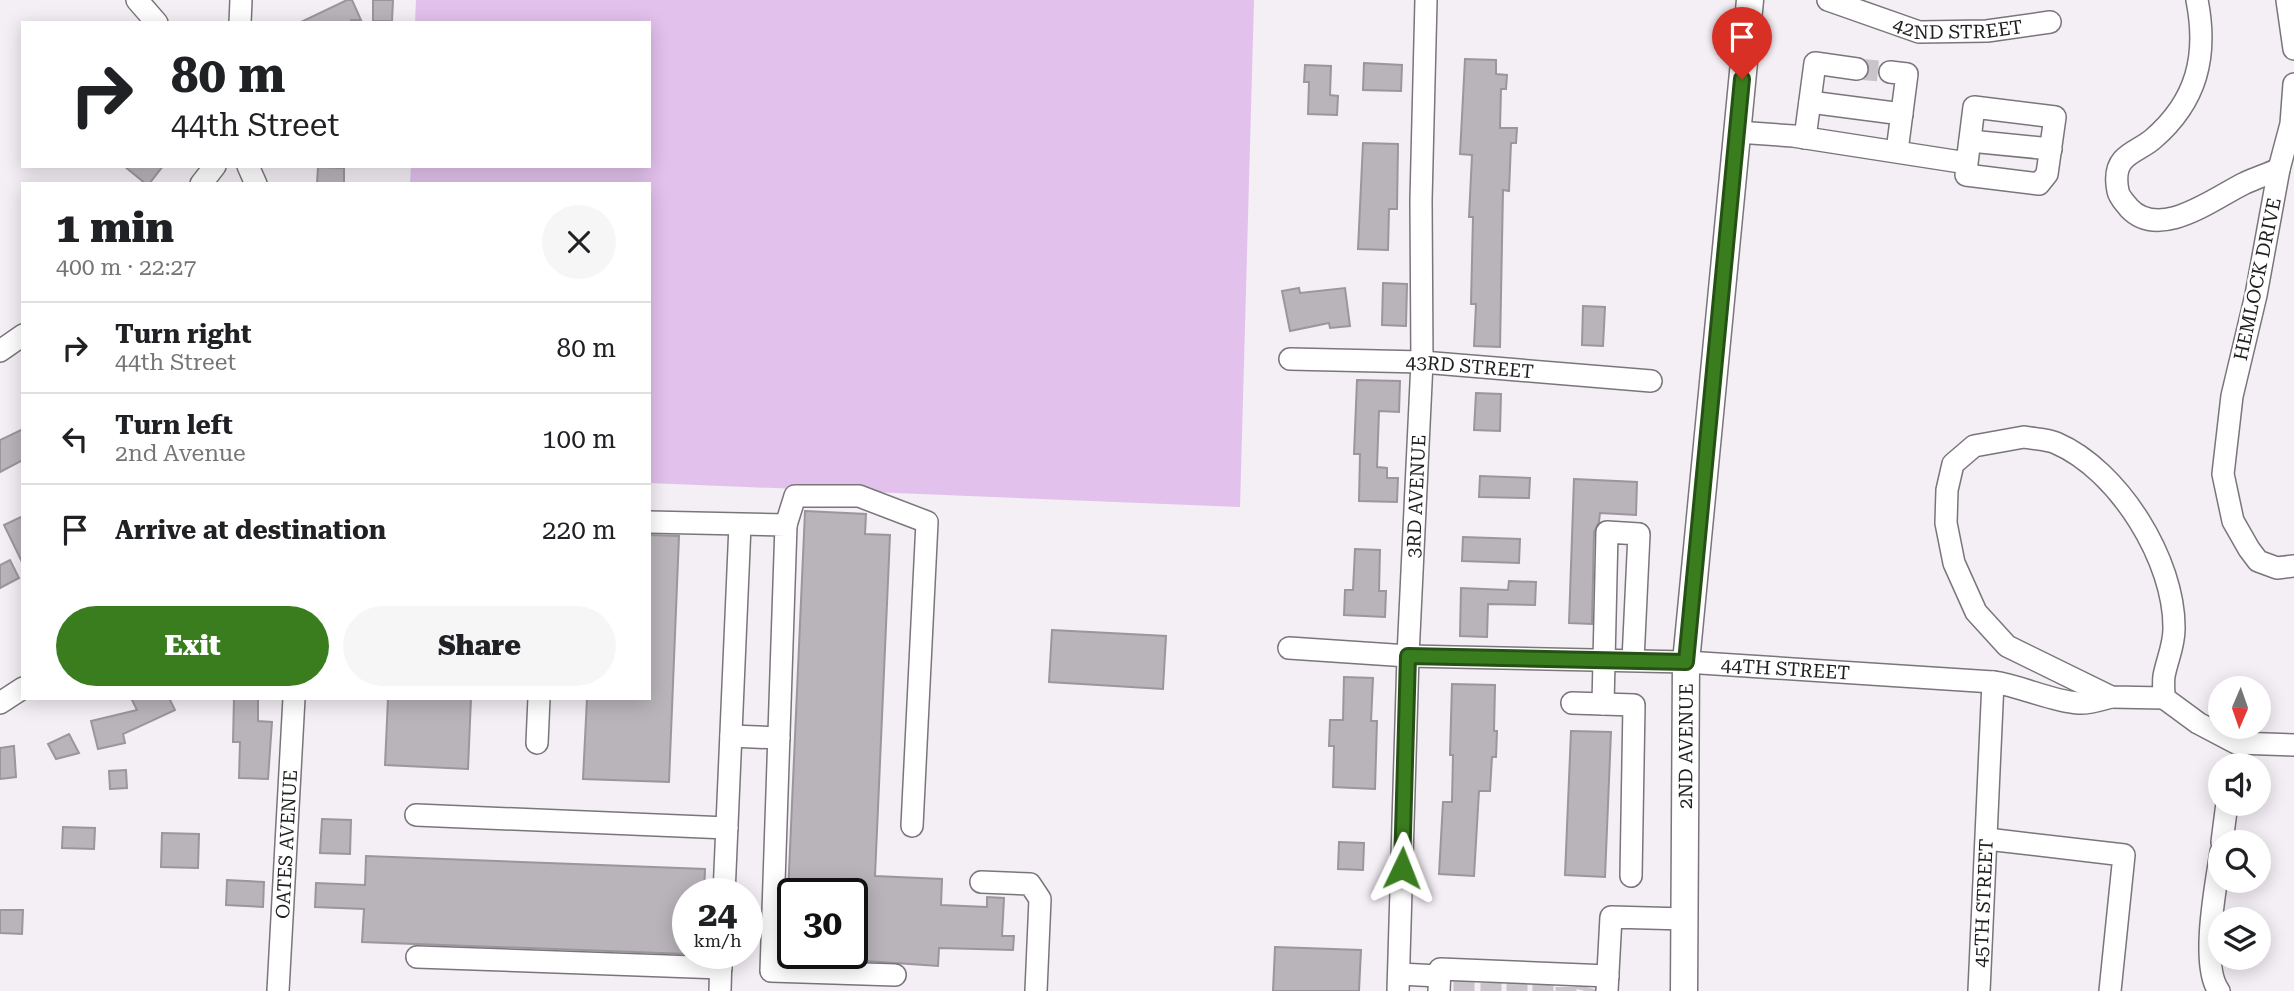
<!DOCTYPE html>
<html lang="en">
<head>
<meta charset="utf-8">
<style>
	body { margin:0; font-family:"Roboto Serif",serif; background:#f6f6f6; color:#202124; height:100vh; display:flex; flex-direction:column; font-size:26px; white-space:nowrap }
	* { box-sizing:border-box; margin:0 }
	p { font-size:23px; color:#757577 }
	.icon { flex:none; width:38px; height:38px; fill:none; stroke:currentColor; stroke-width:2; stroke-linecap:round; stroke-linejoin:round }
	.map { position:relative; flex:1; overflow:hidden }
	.drawer { position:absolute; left:21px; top:182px; width:630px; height:518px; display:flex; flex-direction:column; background:#fff; border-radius:0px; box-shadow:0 4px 18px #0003 }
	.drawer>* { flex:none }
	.banner { position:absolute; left:21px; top:21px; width:630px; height:147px; border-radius:0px; box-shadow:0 4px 18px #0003; background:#fff; color:#202124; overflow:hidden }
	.needle { width:46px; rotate:182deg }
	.tools { position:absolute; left:2208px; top:676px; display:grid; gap:14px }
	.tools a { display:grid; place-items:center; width:63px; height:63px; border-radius:50%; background:#fff; box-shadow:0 4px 18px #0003; font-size:35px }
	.speed { position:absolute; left:672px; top:878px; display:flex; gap:14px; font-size:35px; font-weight:700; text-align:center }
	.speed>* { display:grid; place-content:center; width:91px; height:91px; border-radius:50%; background:#fff; box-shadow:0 4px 18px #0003; line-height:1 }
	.speed small { font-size:18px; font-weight:400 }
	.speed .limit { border:4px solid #111; border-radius:10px; background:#fff; color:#111 }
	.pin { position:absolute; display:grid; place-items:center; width:60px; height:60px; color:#fff; margin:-72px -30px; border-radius:50% 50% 50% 0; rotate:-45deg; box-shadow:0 0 7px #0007 }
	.pin .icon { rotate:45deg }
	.me { position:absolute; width:77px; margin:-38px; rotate:2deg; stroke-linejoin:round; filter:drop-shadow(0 0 5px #0008) }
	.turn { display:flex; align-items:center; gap:24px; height:147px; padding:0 35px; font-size:32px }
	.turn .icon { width:91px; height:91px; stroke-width:2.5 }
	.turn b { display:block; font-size:49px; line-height:60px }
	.round { display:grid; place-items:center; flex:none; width:74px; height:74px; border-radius:37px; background:#f6f6f6 }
	.head { display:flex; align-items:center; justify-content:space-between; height:119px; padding:0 35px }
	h1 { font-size:42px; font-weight:800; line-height:52px }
	.button { display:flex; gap:14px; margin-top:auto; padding:14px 35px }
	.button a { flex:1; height:80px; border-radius:42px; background:#3a7d1e; color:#fff; font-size:28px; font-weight:800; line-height:80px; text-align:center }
	.button a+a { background:#f6f6f6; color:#202124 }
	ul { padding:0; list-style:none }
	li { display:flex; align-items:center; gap:21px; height:91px; padding:0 35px; border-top:2px solid #e0e0e0 }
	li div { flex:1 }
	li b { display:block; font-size:26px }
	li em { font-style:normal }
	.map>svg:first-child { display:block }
	.green { fill:#e2c1ec }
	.building { fill:#b9b4ba; stroke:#9b969c; stroke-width:2 }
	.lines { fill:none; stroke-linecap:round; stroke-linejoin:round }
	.minor-tunnel { stroke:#c9c4ca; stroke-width:21; stroke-dasharray:21 10; stroke-linecap:butt }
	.minor-casing { stroke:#7a757b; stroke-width:24 }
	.major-casing { stroke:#7a757b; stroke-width:29 }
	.minor { stroke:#fff; stroke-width:21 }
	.major { stroke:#fff; stroke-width:26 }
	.route-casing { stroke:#265114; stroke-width:18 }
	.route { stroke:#3a7d1e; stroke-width:12 }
	.labels { text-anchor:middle; stroke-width:5; stroke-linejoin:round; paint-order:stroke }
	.street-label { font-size:19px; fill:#1f1d1f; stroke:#fff }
</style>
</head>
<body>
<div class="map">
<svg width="2294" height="991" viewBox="0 0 2294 991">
	<rect width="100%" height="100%" fill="#f4eef5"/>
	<path class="green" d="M416 0H1254L1240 507 649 483V184H410L411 166H649V23H415Z"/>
	<path class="building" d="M347 0H352L361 20H351L352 23H299Z
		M373 0H393L392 21H373Z
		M1465 59 1496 60V74L1507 75 1506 89H1501L1500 128H1517L1516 143H1511L1509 191 1503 190 1500 347 1474 346 1476 304H1471L1473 217H1469L1472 155 1460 154Z
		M1364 63 1402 65 1401 91 1363 90Z
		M1305 65 1331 66 1330 95 1338 96 1337 115 1308 114 1309 82H1304Z
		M1363 143 1398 144 1397 209H1389L1388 250 1358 249Z
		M124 166H163L149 184H146Z
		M318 167 344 168V184H317Z
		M1383 283 1407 284 1406 326 1382 325Z
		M1299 288 1300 293 1345 288 1350 326 1330 328 1329 323 1290 331 1282 291Z
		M1583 306 1605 307 1603 346 1582 345Z
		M1357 380 1400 381 1399 412 1379 411 1377 467 1387 468V478H1398L1397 502 1359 501 1360 454H1354Z
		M1476 393 1501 394 1500 431 1474 430Z
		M23 429V460L0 472V440Z
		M1480 476 1530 478 1529 498 1479 497Z
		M1574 479 1637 482 1636 515 1600 513 1599 522 1594 532 1592 624 1569 623Z
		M805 511 866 514 865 534 890 535 875 876 942 879 941 905 987 907V897L1004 898 1002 936H1014L1013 950 939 948 938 966 852 960V894H788Z
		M23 516V564L4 525Z
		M649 535 679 536 669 782 583 779 587 698H649Z
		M1463 537 1520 539 1519 563 1462 561Z
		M1355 549 1380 550 1379 591H1386L1385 617 1344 615 1345 590H1353Z
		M10 560 19 578 0 588V565Z
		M1509 581 1536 582 1535 605 1488 604 1487 637 1460 636 1461 588 1508 590Z
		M1052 630 1166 636 1163 689 1049 682Z
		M1344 677 1373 678 1371 721H1377L1375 789 1333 787 1334 746H1329L1330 720H1343Z
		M1452 684 1495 685 1494 731H1497L1496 757H1492L1490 791H1479L1474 876 1439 874 1443 802H1452L1453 755H1450Z
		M131 698H169L175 710 123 734 125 743 98 749 91 721 137 710Z
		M234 698H258V721L272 722 268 779 239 778 240 742H233Z
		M388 698H471L468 769 385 765Z
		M1571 731 1611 732 1605 877 1565 875Z
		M69 734 79 753 56 759 48 744Z
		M14 746 16 777 0 779V748Z
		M126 770 127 788 110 789 109 771Z
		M322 819 351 820 350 854 320 853Z
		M63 827 95 828 94 849 62 848Z
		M162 833 199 834 198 868 161 867Z
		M1339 842 1364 843 1363 870 1338 869Z
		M366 856 705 869 704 894H688V954L362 942 364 909 315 907 316 883 365 885Z
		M227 880 264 882 263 907 226 905Z
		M0 910H23L22 934 0 933Z
		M1275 947 1361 950 1359 991H1273Z"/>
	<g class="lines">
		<path class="minor-tunnel" d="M1857 69 1890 72
			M1464 991V981
			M1491 991V983
			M1517 991V983
			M1543 991V985
			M1566 991V987
			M1585 991 1586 987"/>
		<defs>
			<g id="minor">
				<path d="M137 0 157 23"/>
				<path id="s1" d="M1828 0 1919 32 1987 31 2050 22"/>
				<path d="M2197 0C2208 56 2197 101 2153 139 2144 147 2131 151 2123 160 2116 168 2116 181 2118 191 2119 197 2125 203 2129 208 2160 241 2214 198 2245 183 2256 178 2268 174 2279 169"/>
				<path d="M2287 0 2294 49"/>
				<path d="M240 23 241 0"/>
				<path d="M1890 72 1907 74 1897 151"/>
				<path d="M2294 84 2291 124 2279 169 2256 295 2232 396 2223 474 2233 521 2249 549 2258 561 2277 568 2294 566"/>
				<path d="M1810 102 1902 114"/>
				<path d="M1737 132 1793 136 1967 163 1974 107 2055 117 2047 174 2039 184 1966 175 1967 163"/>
				<path d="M1805 138 1815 63 1857 69"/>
				<path d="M1970 141 2051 149"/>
				<path d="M248 166 256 184"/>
				<path d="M201 184 215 166"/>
				<path d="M0 351 23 335"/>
				<path id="s2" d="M1290 359 1422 362 1651 381"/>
				<path d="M2024 437C2034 439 2047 439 2056 443 2119 470 2175 561 2174 629 2174 646 2167 660 2164 676 2163 683 2164 691 2164 698L2111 697 2007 646 1976 612 1954 563 1946 523 1947 490 1953 464 1974 446Z"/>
				<path d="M649 522 786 525 771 971 895 975"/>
				<path d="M786 525 795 496H859L927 522 912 826"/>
				<path id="s3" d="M1289 648 1408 656 1686 662 1993 682C2022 686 2050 701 2078 703 2088 704 2100 700 2111 697"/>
				<path d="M2164 698 2198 723 2236 743 2294 745"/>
				<path d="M0 703 23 688"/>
				<path d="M1572 703 1634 705 1631 876"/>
				<path d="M1603 704 1607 532 1639 534 1633 660"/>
				<path d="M731 736 779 738"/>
				<path d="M537 743 539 698"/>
				<path d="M416 815 727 828"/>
				<path d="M1987 839 2124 855 2110 991"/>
				<path d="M2222 842 2227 803"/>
				<path d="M981 882 1030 884 1040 899 1036 991"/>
				<path d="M724 894 740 525"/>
				<path d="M417 957 721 968"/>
				<path d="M1399 974 1439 976"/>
				<path id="s4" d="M278 991 294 698"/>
				<path d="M720 991 721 955"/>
				<path id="s5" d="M1398 991 1408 656 1422 362 1421 200 1426 0"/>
				<path d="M1439 991 1440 969 1608 976"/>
				<path d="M1607 991 1611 917 1685 919"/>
				<path id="s6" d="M1979 991 1993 682"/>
				<path d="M2219 991C2200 966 2216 884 2221 852"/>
			</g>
			<g id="major">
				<path id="s7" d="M1684 991 1686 662 1750 0"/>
			</g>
		</defs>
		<use href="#minor" class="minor-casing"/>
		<use href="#major" class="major-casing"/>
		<use href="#minor" class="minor"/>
		<use href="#major" class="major"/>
	</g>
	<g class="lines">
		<defs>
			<path id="route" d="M1402 868 1408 656 1686 662 1742 79"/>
		</defs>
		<use href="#route" class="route-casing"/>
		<use href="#route" class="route"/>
	</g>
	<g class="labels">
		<g class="street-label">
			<text dy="7" stroke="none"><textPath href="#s1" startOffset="135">42ND STREET</textPath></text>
			<text transform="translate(2257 279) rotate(-78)" y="7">HEMLOCK DRIVE</text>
			<text dy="7" stroke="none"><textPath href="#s2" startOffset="180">43RD STREET</textPath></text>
			<text dy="7" stroke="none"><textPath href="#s5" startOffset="495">3RD AVENUE</textPath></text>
			<text dy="7" stroke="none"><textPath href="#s3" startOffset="497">44TH STREET</textPath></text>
			<text dy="7" stroke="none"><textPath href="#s7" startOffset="245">2ND AVENUE</textPath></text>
			<text dy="7" stroke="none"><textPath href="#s4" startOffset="147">OATES AVENUE</textPath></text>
			<text dy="7" stroke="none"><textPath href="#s6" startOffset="88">45TH STREET</textPath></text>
		</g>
	</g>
</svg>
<div class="tools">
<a><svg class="needle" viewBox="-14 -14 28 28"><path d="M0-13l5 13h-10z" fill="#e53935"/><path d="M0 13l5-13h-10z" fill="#757577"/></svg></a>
<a><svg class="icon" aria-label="sound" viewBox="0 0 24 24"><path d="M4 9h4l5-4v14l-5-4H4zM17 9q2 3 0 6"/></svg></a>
<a><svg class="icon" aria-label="search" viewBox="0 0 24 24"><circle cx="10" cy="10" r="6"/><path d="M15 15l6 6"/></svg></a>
<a><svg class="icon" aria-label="layers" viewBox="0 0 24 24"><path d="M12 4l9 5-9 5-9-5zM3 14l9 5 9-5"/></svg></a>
</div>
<div class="speed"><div>24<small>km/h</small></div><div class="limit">30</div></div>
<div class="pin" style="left:1742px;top:79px;background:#d93025"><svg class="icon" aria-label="arrive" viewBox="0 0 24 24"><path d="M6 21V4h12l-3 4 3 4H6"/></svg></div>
<svg class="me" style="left:1402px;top:868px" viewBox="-20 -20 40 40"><path d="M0-17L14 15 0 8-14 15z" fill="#3a7d1e" stroke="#fff" stroke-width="4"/></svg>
<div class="banner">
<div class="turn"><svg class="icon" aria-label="right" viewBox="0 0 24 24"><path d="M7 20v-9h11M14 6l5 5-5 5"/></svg><div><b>80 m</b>44th Street</div></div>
</div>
<section class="drawer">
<div class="head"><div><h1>1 min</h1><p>400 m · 22:27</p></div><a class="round"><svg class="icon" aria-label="close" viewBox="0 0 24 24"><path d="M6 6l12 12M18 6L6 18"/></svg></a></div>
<ul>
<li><svg class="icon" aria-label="right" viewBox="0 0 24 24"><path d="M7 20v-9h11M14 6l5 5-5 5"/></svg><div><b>Turn right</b><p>44th Street</p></div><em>80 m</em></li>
<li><svg class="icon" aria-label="left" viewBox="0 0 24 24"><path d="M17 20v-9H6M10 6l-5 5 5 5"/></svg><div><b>Turn left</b><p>2nd Avenue</p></div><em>100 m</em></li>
<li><svg class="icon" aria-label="arrive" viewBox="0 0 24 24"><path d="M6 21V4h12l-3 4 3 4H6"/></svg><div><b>Arrive at destination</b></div><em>220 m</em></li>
</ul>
<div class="button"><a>Exit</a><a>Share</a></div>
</section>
</div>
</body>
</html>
